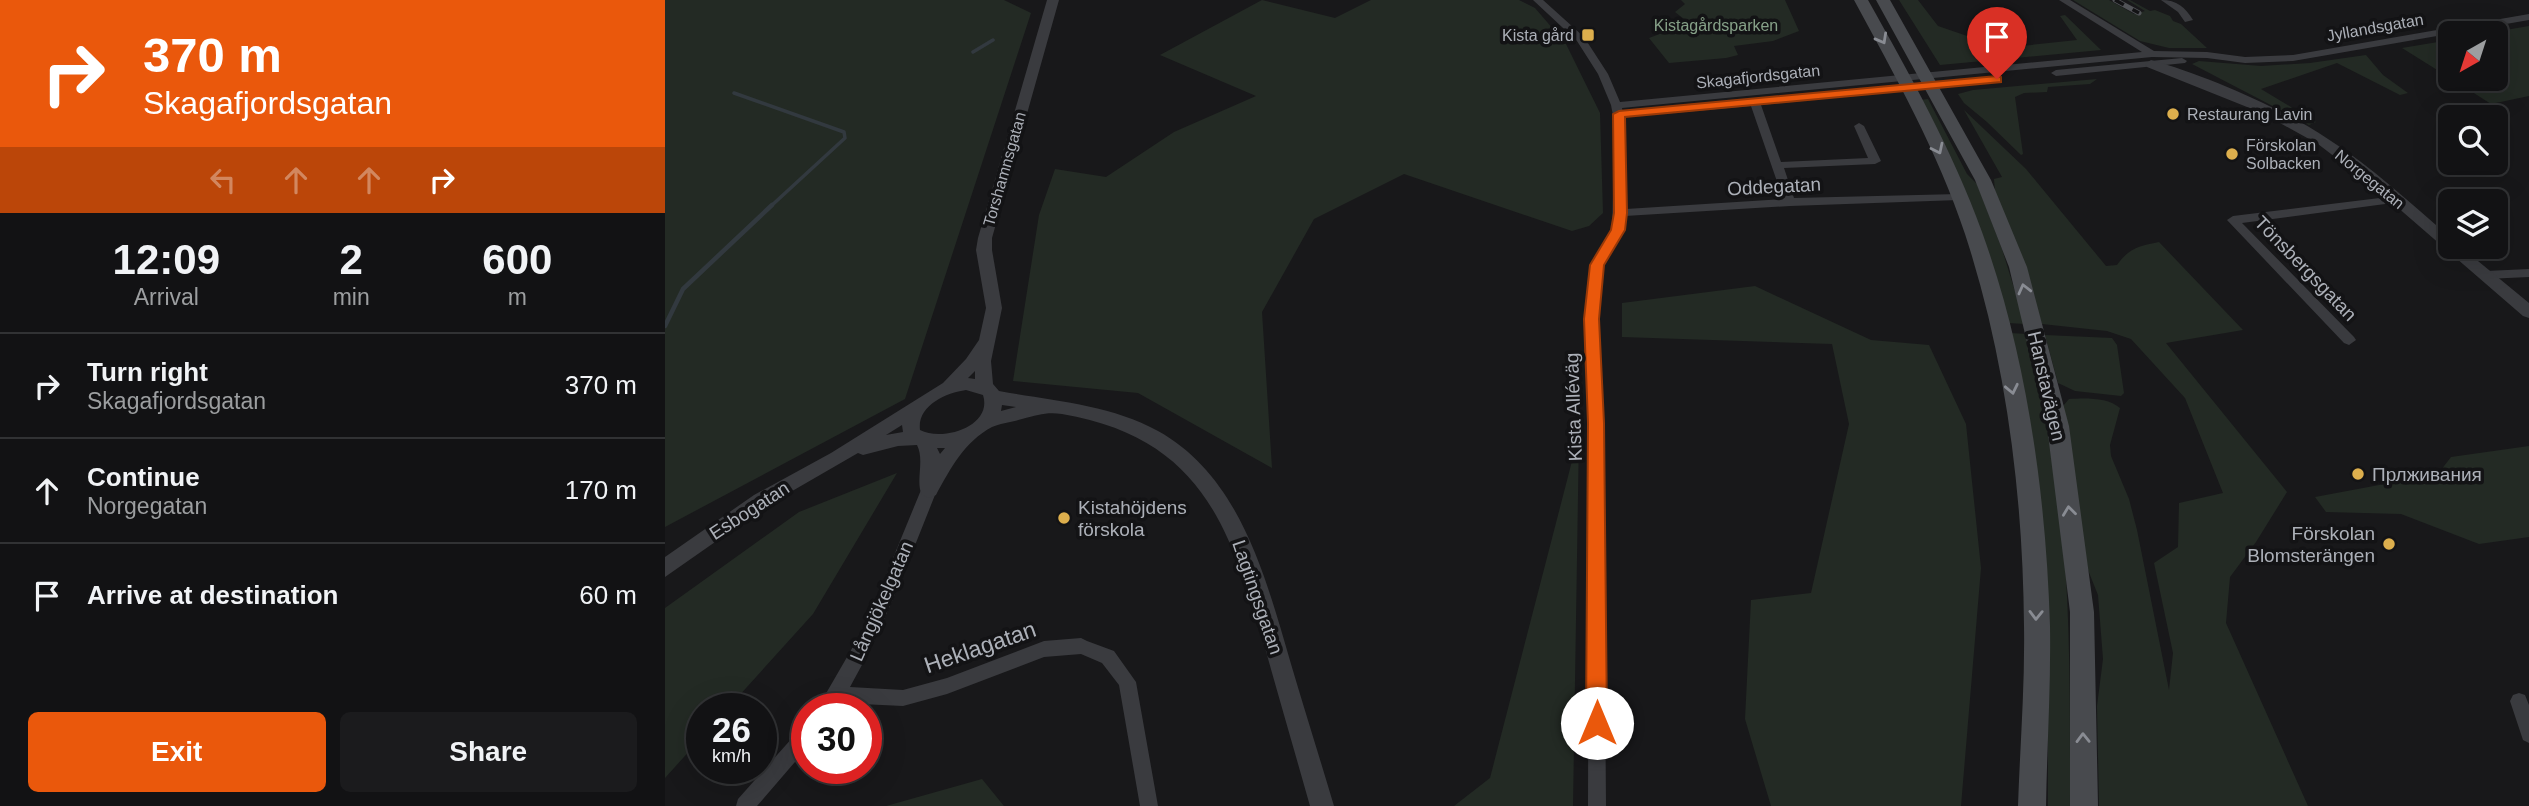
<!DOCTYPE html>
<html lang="en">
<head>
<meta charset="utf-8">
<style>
	body { margin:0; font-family:Arial,sans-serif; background:#1b1b1d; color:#f1f3f6; height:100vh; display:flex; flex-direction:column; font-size:26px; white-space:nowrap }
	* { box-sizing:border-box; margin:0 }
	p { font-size:23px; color:#9c9ea0 }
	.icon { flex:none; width:38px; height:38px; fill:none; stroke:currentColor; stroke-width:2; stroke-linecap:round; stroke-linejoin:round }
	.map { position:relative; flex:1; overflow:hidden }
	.drawer { display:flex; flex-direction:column; background:#121214; width:665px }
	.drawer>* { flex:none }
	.guide { background:#ea580c; color:#fff; overflow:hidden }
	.needle { width:46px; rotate:219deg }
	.fabs { position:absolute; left:1773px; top:21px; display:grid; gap:14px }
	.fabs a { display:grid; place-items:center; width:70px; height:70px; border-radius:10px; background:#121214; box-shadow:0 7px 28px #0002,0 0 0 2px #313234; font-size:35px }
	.speed { position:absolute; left:21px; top:693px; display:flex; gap:14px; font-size:35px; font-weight:700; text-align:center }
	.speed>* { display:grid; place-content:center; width:91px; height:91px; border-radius:50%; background:#121214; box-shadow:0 7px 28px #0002,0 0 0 2px #313234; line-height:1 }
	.speed small { font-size:18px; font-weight:400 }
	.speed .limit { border:10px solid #d22; background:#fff; color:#111 }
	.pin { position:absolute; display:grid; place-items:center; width:60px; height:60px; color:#fff; margin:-72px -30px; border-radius:50% 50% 50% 0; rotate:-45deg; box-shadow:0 0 7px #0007 }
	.pin .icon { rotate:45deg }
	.me { position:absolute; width:77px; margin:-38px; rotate:0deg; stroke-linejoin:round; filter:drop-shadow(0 0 5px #0008) }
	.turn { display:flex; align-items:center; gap:24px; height:147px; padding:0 28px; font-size:32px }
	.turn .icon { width:91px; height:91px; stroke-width:2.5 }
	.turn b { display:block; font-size:49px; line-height:60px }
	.lanes { display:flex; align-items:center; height:66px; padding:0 28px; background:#0003; justify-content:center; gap:35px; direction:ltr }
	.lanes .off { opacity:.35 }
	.eta { display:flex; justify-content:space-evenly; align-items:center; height:119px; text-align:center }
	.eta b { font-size:42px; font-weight:600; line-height:49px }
	.cta { display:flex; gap:14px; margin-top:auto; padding:14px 28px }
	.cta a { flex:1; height:80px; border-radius:10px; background:#ea580c; color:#fff; font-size:28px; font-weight:600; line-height:80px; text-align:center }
	.cta a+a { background:#1b1b1d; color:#f1f3f6 }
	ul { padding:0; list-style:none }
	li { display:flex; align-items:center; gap:21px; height:105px; padding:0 28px; border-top:2px solid #313234 }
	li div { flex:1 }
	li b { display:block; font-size:26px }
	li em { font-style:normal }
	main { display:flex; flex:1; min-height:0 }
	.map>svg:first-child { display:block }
	.green { fill:#232a24 }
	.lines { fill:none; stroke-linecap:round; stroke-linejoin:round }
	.stream-far1 { stroke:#32393f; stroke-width:3.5 }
	.stream { stroke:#32393f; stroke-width:4.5 }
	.minor { fill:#3a3b3f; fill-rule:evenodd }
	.tertiary { fill:#3a3b3f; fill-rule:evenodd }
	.secondary { fill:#484a4e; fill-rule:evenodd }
	.rail-casing { stroke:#515357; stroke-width:5 }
	.rail { stroke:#131315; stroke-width:3.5; stroke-dasharray:10; stroke-linecap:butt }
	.oneway { stroke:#898c93 }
	.route { fill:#ea580c; stroke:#983908; stroke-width:2 }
	.poi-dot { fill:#ddaf4d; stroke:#131315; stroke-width:2.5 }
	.labels { text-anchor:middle; stroke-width:7; stroke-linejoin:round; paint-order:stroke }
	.far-park-label { font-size:16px; fill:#86a188; stroke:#131315 }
	.far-street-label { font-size:16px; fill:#acb0b8; stroke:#131315 }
	.far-poi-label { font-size:16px; fill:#acb0b8; stroke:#131315; text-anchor:start }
	.street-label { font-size:19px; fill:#acb0b8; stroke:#131315 }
	.poi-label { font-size:19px; fill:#acb0b8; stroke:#131315; text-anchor:start }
	.near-street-label { font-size:23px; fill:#acb0b8; stroke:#131315 }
</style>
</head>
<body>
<main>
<section class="drawer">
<div class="guide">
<div class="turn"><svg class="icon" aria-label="right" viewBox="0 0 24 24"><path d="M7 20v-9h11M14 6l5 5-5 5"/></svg><div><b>370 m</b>Skagafjordsgatan</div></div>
<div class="lanes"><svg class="icon off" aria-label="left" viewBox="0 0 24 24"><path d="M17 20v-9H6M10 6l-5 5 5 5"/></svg><svg class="icon off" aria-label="ahead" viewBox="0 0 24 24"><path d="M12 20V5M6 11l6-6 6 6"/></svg><svg class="icon off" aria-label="ahead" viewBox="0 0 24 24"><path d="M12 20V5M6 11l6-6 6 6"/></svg><svg class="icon" aria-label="right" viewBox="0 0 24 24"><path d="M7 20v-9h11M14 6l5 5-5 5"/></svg></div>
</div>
<div class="eta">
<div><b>12:09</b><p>Arrival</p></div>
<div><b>2</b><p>min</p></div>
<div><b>600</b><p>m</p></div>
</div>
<ul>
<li><svg class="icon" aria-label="right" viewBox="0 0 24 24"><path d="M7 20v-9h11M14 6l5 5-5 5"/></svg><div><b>Turn right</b><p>Skagafjordsgatan</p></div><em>370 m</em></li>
<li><svg class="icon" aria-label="ahead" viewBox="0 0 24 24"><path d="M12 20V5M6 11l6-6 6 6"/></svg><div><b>Continue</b><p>Norgegatan</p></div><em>170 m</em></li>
<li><svg class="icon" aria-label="arrive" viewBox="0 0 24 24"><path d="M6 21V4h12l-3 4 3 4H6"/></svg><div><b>Arrive at destination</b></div><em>60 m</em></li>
</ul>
<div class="cta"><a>Exit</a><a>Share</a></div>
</section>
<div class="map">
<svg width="1864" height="806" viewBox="0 0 1864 806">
	<rect width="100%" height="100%" fill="#18181a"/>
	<path class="green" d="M0 0H339L366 13 240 399 0 527Z
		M597 0 670 18 706 0H854L870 8 901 44 935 113 938 213 924 226 907 231 739 174 649 219 597 312 607 468 473 393 348 381 374 215 390 169 441 177 509 132 591 96 495 55Z
		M1016 0H1120L1134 31 1108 41 1069 46 1073 55 1061 58 1004 63 984 38 1024 23 1010 12 1020 4Z
		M1234 0H1253L1273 26 1308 38 1347 47 1412 40 1395 16 1400 15 1436 50 1275 65Z
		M1408 0H1444L1469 14 1480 11 1462 0H1465L1485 11 1490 10 1505 16 1508 21 1516 24 1542 48H1504L1475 41Z
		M1864 26V96L1826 104 1787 79H1830V33H1823Z
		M1785 40V78L1737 48Z
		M1701 55 1718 75 1743 93 1735 95 1672 63 1596 89 1651 122 1644 125 1527 64 1534 61 1596 66 1645 63Z
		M1432 79 1425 84 1383 87 1382 92 1359 93 1350 97 1358 154 1356 155 1322 122 1299 103 1293 94 1308 90Z
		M1263 99 1302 174 1312 184 1337 249 1360 324 1343 323 1256 100Z
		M1299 110 1361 169 1441 266 1452 265C1464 248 1474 246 1494 242L1578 330 1501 343 1622 492 1591 542 1565 577 1561 623 1643 806H1434L1432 706 1438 659 1433 595 1423 570 1398 406 1404 399C1419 398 1443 397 1455 408L1445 445 1446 456 1464 499 1472 530 1504 690 1508 653 1489 563 1513 547 1514 503 1558 493 1520 398 1466 339 1442 331 1377 324 1330 191 1329 179 1337 177Z
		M1090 286 1206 340 1264 345 1301 424 1316 568 1296 806H1106L1080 719 1086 600 1146 593 1184 424 1167 344 957 337V303Z
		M1345 333 1362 334C1374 387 1387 442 1394 496 1406 599 1405 703 1405 806H1383V687Z
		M1380 335 1447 338 1452 345 1459 393 1456 396 1410 391 1393 383Z
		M914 434 908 806H789L825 778Z
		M1864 446V537L1814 544 1736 514 1661 512 1650 497 1773 474 1786 457Z
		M232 473 148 614 62 709H37V737L0 778V608L134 512Z
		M317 779 339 806H221Z"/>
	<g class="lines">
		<path class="stream-far1" d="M308 52 328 40
			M69 93 179 132 180 138 105 207"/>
		<path class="stream" d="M0 326 18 289 107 205"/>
		<path class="minor" d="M868 0H878L919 37 943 74 955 102 1477 52 1394 0H1405L1489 51 1542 52 1580 57 1628 55 1864 14V20L1628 61 1580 63 1542 58 1487 57 957 108 960 126 961 209 1118 199 1086 106 997 114 993 113V109L1298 81 1299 83 1294 86 1096 105 1116 162 1203 158 1189 126 1194 123 1199 126 1216 161 1210 164 1119 168 1129 198 1294 194 1300 197 1294 200 1125 206 960 216 959 230 938 265 932 319 938 423 941 806H923L924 423 920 319 926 265 947 230 950 126 946 105 933 74 912 41Z
			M1496 0C1512 0 1520 7 1528 20L1520 22 1513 12Z
			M1517 58 1522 61 1520 63 1391 76 1386 73 1391 70Z
			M1731 196 1735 198V202L1577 223 1689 337 1691 340 1684 345 1679 343 1562 220 1568 216Z
			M1864 269V277L1821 279 1815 275 1821 271Z
			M264 484 269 486 272 490C245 557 221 624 185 687L238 690 282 678 379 641 416 638 422 641 449 651 471 682 493 806H475L454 685 437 663 416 654 379 657 282 694 238 706 175 703 171 709H152L200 626 256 490 259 486Z
			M1854 693 1860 695 1864 705V743L1858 740 1845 701 1848 695Z
			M142 725V748L92 806H71L73 799 136 728Z"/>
		<path class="tertiary" d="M382 0H394L327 238V250L337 308 326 361 328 384 334 391C387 401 444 404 493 431 576 477 601 579 626 664 640 711 655 759 669 806H645C630 753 615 701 600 648 565 527 537 438 397 414 381 412 373 415 357 419 348 422 335 423 327 427 300 441 285 469 271 495L264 498 257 495C250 481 260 461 252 445L233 446 198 455 193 453 103 505 0 577V557L89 495 166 453 278 383 301 359 314 340 321 308 311 250 313 238ZM310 371V379L303 378ZM301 390 318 395C328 426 278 442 255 430 252 406 280 393 301 390ZM337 405 351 407 336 411ZM237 425 238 432 221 435ZM272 448H280L275 454Z
			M1486 60C1540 75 1617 108 1663 139 1707 167 1745 203 1785 237V247H1796L1864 303V318L1858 316 1709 187 1653 144 1597 113 1482 67 1480 64Z"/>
		<path class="secondary" d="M1189 0H1203C1245 75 1288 151 1317 232 1362 356 1381 495 1385 626 1386 686 1382 746 1381 806H1353C1355 746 1360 686 1359 626 1358 495 1341 359 1300 234 1273 152 1230 76 1189 0Z
			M1211 0H1225L1326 180 1362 267 1404 426 1429 612 1433 806H1405V612L1382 426 1344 267 1310 180Z"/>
		<defs>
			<path id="rail" d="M1450 0 1474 13"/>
		</defs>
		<use href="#rail" class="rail-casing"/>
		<use href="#rail" class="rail"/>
	</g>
	<defs><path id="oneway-chevron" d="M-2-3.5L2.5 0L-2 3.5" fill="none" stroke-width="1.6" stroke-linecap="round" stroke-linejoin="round" transform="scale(1.75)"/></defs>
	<g class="oneway">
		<use href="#oneway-chevron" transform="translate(1217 39) rotate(61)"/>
		<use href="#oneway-chevron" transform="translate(1273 149) rotate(64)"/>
		<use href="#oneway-chevron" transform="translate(1359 289) rotate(-104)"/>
		<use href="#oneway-chevron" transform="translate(1347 389) rotate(78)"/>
		<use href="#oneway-chevron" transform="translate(1404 511) rotate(-97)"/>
		<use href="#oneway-chevron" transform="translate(1371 615) rotate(91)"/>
		<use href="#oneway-chevron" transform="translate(1418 738) rotate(-91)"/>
	</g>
	<path class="route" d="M1332 76 1336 77V82L960 117 962 213 960 230 939 265 934 319 939 423 942 723 939 730 932 733 924 730 921 723 923 423 919 319 925 265 946 230 949 213 948 114 954 111Z"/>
	<g class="poi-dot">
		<rect x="916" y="28" width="14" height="14" rx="3.5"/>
		<circle cx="1508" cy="114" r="7"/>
		<circle cx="1567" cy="154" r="7"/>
		<circle cx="1693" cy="474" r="7"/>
		<circle cx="399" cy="518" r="7"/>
		<circle cx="1724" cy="544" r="7"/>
	</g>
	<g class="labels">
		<g class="far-park-label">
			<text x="1051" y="31">Kistagårdsparken</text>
		</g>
		<g class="far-street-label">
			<text transform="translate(1710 27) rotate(-10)" y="6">Jyllandsgatan</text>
			<text transform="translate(1093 76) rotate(-6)" y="6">Skagafjordsgatan</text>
			<text transform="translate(339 169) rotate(-74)" y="6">Torshamnsgatan</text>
			<text transform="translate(1705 179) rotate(39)" y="6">Norgegatan</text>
		</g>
		<g class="far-poi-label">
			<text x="909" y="41" text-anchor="end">Kista gård</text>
			<text x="1522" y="120">Restaurang Lavin</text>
			<text x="1581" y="151">Förskolan<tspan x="1581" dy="18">Solbacken</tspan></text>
		</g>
		<g class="street-label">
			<text transform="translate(1109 186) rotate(-3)" y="7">Oddegatan</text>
			<text transform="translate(1641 268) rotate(46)" y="7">Tönsbergsgatan</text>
			<text transform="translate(1382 386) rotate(77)" y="7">Hanstavägen</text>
			<text transform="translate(908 407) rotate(-92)" y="7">Kista Alléväg</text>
			<text transform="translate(84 510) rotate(-33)" y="7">Esbogatan</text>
			<text transform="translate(593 597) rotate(71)" y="7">Lagtingsgatan</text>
			<text transform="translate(216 601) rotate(-66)" y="7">Långjökelgatan</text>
		</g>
		<g class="poi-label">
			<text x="1707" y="481">Прлживания</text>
			<text x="413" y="514">Kistahöjdens<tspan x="413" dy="22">förskola</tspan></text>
			<text x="1710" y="540" text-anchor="end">Förskolan<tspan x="1710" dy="22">Blomsterängen</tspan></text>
		</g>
		<g class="near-street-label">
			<text transform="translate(315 647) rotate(-19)" y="8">Heklagatan</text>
		</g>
	</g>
</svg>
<div class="fabs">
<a><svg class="needle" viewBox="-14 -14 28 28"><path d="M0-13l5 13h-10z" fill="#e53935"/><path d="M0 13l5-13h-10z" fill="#9c9ea0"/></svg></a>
<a><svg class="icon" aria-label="search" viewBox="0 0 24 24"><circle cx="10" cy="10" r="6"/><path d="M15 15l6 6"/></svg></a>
<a><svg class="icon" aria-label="layers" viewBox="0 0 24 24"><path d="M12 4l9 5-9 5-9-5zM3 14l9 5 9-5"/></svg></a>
</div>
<div class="speed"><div>26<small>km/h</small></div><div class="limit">30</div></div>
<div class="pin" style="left:1332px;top:79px;background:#d93025"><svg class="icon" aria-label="arrive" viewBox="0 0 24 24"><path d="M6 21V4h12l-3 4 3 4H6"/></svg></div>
<svg class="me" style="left:932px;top:723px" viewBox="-20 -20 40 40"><circle r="19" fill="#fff"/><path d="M0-13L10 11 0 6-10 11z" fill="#ea580c"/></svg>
</div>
</main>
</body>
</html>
